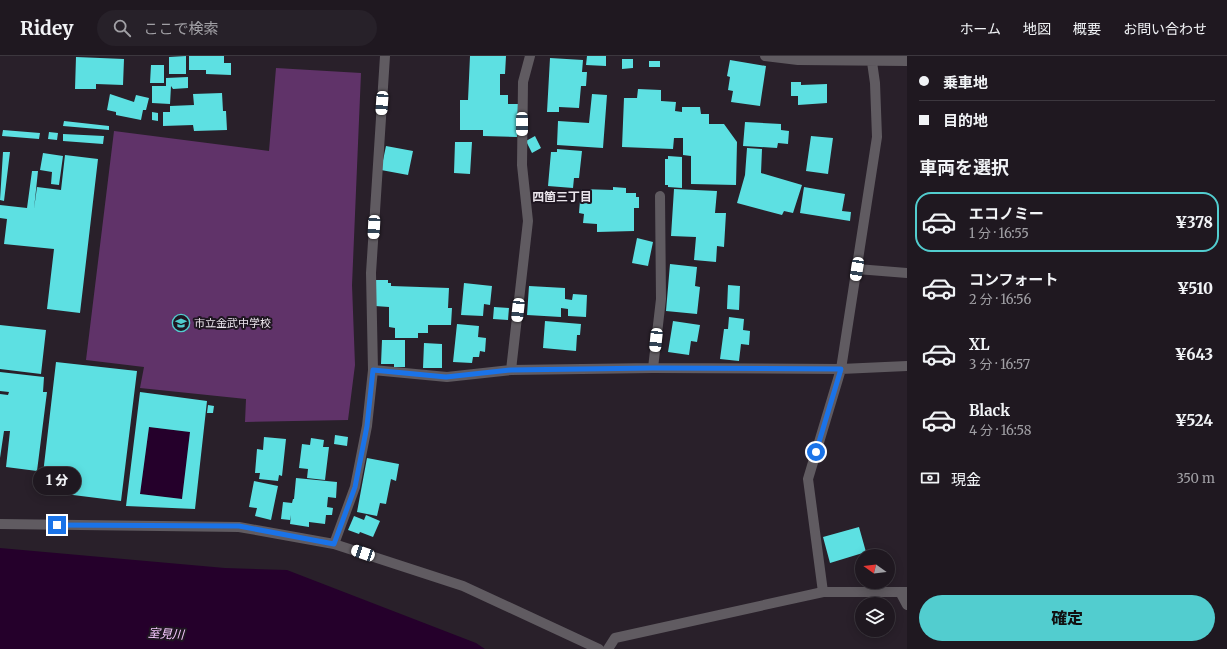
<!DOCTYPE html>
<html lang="ja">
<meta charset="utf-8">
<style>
:root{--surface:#1f1820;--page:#272129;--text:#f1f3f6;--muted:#a1a0a5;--line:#3c373e;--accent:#52cdcf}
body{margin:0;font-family:Merriweather,"Noto Sans JP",serif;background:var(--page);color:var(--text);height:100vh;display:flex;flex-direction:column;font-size:15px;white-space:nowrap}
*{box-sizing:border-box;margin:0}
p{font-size:13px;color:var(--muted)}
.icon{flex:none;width:22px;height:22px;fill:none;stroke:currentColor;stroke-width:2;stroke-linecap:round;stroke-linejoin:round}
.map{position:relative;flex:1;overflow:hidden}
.side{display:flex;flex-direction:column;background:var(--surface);width:320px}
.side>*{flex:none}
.banner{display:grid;align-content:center;height:88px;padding:0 12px;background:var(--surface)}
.needle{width:26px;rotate:284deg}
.tools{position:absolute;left:855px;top:493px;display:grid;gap:8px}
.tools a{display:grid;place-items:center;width:40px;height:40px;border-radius:50%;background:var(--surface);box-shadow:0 2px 10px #0003,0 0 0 1px var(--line);font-size:20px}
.end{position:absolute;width:18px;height:18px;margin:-9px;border:5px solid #1a73e8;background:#fff;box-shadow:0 0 0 2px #fff}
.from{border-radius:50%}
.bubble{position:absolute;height:28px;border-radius:14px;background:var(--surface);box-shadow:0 2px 10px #0003,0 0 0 1px var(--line);font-size:13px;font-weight:800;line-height:28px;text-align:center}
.car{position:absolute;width:12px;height:24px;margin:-12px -6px;border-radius:5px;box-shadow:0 0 3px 1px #0007;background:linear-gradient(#fff 24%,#345 0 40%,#fff 0 76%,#345 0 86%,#fff 0)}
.banner b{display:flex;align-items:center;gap:14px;height:38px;font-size:15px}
.banner b+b{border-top:1px solid var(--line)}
.banner i{width:10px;height:10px;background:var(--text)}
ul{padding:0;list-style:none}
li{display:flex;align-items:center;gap:12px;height:60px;margin:0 8px 6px;padding:0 4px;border:2px solid transparent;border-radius:16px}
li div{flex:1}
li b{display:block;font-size:15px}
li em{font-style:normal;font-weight:800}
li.active{border-color:var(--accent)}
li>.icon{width:36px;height:36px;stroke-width:1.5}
h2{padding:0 12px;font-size:18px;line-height:48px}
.pay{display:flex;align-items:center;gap:10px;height:44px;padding:0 12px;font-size:15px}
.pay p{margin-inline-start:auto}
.cta{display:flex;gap:8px;margin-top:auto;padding:8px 12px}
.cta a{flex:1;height:46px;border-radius:24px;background:var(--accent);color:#111;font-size:16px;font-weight:800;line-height:46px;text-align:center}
header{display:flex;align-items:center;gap:24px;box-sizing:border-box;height:56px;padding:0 20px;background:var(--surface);border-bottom:1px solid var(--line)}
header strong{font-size:19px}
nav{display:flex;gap:22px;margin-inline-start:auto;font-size:14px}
.search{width:280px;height:36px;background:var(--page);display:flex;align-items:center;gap:10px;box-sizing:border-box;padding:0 14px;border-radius:22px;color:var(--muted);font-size:15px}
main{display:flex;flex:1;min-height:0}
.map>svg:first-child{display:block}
.green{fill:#603369}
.water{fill:#25002b}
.building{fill:#5de0e2;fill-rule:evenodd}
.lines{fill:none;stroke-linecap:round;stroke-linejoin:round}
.minor{stroke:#605b61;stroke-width:10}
.route{stroke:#1a73e8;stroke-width:5}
.labels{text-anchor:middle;stroke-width:4;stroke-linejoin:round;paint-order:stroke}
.poi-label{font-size:11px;fill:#ebe5ec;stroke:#1f1621;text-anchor:start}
.neighbourhood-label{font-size:12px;font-weight:bold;fill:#ebe5ec;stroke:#1f1621}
.water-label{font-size:12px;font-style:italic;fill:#f6c8fe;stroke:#1f1621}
</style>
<header>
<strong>Ridey</strong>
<div class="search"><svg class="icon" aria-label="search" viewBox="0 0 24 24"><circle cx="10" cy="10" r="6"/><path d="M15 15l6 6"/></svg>ここで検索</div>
<nav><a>ホーム</a><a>地図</a><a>概要</a><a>お問い合わせ</a></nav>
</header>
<main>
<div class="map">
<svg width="907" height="593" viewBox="0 0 907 593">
<rect width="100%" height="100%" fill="#29202a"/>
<path class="green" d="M276,12l85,5 -9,212 3,80 -7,55 -103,2 1,-23 -106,-11 4,-21 -58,-7 28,-229 155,20z"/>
<path class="water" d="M149,371l41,5 -8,67 -42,-5z
M0,492l225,20 62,2 189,73 9,6h-485z"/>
<path class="building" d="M186,0v18h-17v-17z
M189,0h35v7h7v12l-25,-1v-4h-17z
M470,0h36l-1,18h-5v21h8v9h10l-1,33 -34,-1v-6h-23v-30h8z
M587,0h19v10l-20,-1z
M76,1l48,2 -1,26 -27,-1v5h-21z
M550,2l33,2 -1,12h5l-1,14h-5l-2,22 -20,-1v5h-12z
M622,3h11v9l-11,1z
M730,4l36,6 -6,40 -29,-4 2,-11 -5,-1 2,-13 -3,-1z
M649,5h11v6h-11z
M151,9h13v18h-14z
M188,21v11l-15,1 -2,-3 -1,18 -18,-1v-17h14v-8z
M791,26h10v3l26,-1v19l-29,2v-9h-7z
M638,33l23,1v11l15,1 -1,9 7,1v-5h18l1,7h8v10h15l13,18 -1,43 -45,-1v-28l-8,-1v-17h-9l-1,11 -51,-2 2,-49h13z
M222,37l1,18h3l1,19 -33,1 -1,-6 -30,1v-14h7v-6l24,-1 -1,-11z
M110,38l24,8 2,-7 13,3 -3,12h-3l-2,10 -25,-5v-3l-9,-2z
M592,38l15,1 -4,53 -46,-3 1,-24 31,2z
M152,56l6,1v8l-6,-1z
M64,65l45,5v4l-46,-4z
M745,66l36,2v6l8,1 -1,13 -10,-1 -1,5 -34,-2z
M3,74l37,3 -1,6 -37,-3z
M49,76l9,1 -1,7 -9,-1z
M63,78l41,2 -1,8 -40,-3z
M535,80l6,12 -9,5 -6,-12z
M811,80l22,2 -5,36 -22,-3z
M455,86h17l-2,32 -16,-1z
M386,90l27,5 -5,24 -27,-5z
M747,92l15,1 -1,24 41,12 -9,28 -9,-2 -2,4 -45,-12 8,-28z
M557,93l25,2 -3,27h-5l-1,10 -25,-2 3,-34h6z
M3,96h7l-6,49 -4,-1z
M43,97l20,3 -4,29 -8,-1 1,-12 -12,-2z
M65,99l33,4 -18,154 -33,-4 7,-60 -50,-5 3,-25 -7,-1v-13l27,3 5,-37h6l-4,38 3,-22 24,3z
M668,100l14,1v31l-14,-1v-2h-3v-26h3z
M613,131l13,1v5h10v4h3v11h-5v23l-37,1v-8l-14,-1 1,-9 -5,-1 2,-24 32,1z
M804,131l41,7 -3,17 9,1 -1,9 -50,-8z
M674,133l43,2 -2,22h11l-2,34 -7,-1 -1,16 -22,-2 2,-23 -25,-1z
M637,182l16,4 -5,24 -16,-3z
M670,208l27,3 -2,19 5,1 -3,27 -31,-3z
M375,224h13v3h3v3l58,2 -1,20h4l-1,17h-23v8h-10v5h-23v-10l-6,-1v-20l-14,-1z
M464,227l28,3 -2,19 -6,-1 -1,12 -22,-1z
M728,229l12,1 -1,24 -12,-1z
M529,230l36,2v11l7,1 1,-6 14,1 -1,22 -18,-1v-7l-7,-1v9l-34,-2z
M494,251l15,1 -1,12 -15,-1z
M729,261l15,2 -1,11 7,1 -1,14 -8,-1 -2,17 -19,-2 4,-30h4z
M545,265l36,3 -1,11h-3l-1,16 -33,-3z
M673,265l27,4 -3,17 -6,-1 -2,14 -21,-3z
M457,268l22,2 -1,11 8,1 -1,14 -5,-1 -1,6h-6l-1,6 -19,-1z
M0,269l46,5 -5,44 -41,-5z
M382,284h23v27h-11v-3h-13z
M424,287l18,1v24h-19z
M56,306l81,9 -16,130 -80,-10z
M0,316l44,5 -1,15h4l-10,79 -31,-4 4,-36h-6l-4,27v-64l8,1 1,-3 -9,-1z
M140,336l67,9 -12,108 -69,-3zM149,371l41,5 -8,67 -42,-5z
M208,349l6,1 -1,7h-6z
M335,379l13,2 -1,9 -13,-2z
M264,381l22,2 -4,37 -3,-1 -1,6 -19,-2 1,-6h-5l2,-24 6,1z
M311,382l13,2 -1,7h6l-4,33 -18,-2 1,-9 -9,-1 3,-24 8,1z
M367,402l32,6 -3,17 -5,-2 -5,25 -6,-1 -3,13 -20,-4z
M296,422l41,4 -1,16 -8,-1 -1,10 6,1 -1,7h-6l-1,9 -16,-2v5l-19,-3 1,-9 -1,5 -9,-1 2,-17 9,1 1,-4h1z
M254,425l24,5 -7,34 -16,-4 2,-8 -8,-1z
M366,459l14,6 -7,16 -13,-5 -1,2 -11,-4 6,-14 10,4z
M859,471l7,25 -36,11 -7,-26z"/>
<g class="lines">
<path class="minor" d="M765,0l33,4 109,1
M857,213l50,4
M653,312l8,-69 -1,-103
M373,314l74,7 64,-7 142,-2 188,1 66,-3
M511,314l17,-149 -6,-56 1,-83 7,-26
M0,468l239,3 95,17 129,42 136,63
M334,488l21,-57 12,-61 6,-56 -2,-97 14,-217
M823,536l-15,-113 33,-110 36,-232 -2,-54 -3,-21
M900,536l7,13
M608,593l7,-11 208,-46h84"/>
</g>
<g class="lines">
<path class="route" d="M57,469l182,1 95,18 21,-57 12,-61 6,-56 73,7 65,-7 142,-2 188,1 -25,83"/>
</g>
<defs>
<symbol id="school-ring" viewBox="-11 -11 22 22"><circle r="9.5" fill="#1f1621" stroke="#52cdcf" stroke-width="1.5"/><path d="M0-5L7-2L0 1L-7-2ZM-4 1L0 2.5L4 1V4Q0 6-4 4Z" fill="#52cdcf"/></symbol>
</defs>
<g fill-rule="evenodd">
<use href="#school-ring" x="171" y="257" width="20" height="20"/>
</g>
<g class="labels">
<g class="poi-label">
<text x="194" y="271">市立金武中学校</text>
</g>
<g class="neighbourhood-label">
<text x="562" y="145">四箇三丁目</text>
</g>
<g class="water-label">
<text transform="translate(166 578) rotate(3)" y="4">室見川</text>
</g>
</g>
</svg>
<div class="tools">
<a><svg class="needle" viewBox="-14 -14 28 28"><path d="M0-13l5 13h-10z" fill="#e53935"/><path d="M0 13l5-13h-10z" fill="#a1a0a5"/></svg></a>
<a><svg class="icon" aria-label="layers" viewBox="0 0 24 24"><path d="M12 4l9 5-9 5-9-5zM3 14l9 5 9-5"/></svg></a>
</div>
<i class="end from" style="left:816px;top:396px"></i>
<i class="end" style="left:57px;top:469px"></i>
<div class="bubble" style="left:33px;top:411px;width:48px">1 分</div>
<i class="car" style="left:382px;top:47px;rotate:184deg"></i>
<i class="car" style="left:522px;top:68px;rotate:180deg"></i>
<i class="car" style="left:374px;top:171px;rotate:183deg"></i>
<i class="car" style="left:857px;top:213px;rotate:189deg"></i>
<i class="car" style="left:518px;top:254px;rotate:186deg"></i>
<i class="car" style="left:656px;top:284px;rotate:186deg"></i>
<i class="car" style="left:363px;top:497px;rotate:289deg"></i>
</div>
<section class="side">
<div class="banner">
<b><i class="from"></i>乗車地</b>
<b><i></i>目的地</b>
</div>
<h2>車両を選択</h2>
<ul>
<li class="active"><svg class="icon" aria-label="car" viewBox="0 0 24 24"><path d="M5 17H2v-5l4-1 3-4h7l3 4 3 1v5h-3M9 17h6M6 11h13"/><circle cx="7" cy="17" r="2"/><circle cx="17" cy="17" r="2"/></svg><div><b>エコノミー</b><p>1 分 · 16:55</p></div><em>¥378</em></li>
<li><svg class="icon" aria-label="car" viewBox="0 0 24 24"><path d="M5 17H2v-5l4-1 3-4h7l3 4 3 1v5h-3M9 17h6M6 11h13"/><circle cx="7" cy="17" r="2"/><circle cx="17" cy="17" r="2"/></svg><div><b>コンフォート</b><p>2 分 · 16:56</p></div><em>¥510</em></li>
<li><svg class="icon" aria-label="car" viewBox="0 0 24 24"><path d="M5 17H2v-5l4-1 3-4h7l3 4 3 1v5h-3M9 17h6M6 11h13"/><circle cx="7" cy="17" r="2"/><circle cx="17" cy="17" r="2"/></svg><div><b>XL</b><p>3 分 · 16:57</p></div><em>¥643</em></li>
<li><svg class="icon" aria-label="car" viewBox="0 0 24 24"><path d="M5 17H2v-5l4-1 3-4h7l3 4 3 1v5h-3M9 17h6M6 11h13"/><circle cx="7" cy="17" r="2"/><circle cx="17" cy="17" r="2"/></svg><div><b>Black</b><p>4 分 · 16:58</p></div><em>¥524</em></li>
</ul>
<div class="pay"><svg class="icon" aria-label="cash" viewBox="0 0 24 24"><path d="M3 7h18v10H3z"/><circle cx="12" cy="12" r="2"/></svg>現金<p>350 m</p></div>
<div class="cta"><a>確定</a></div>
</section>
</main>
